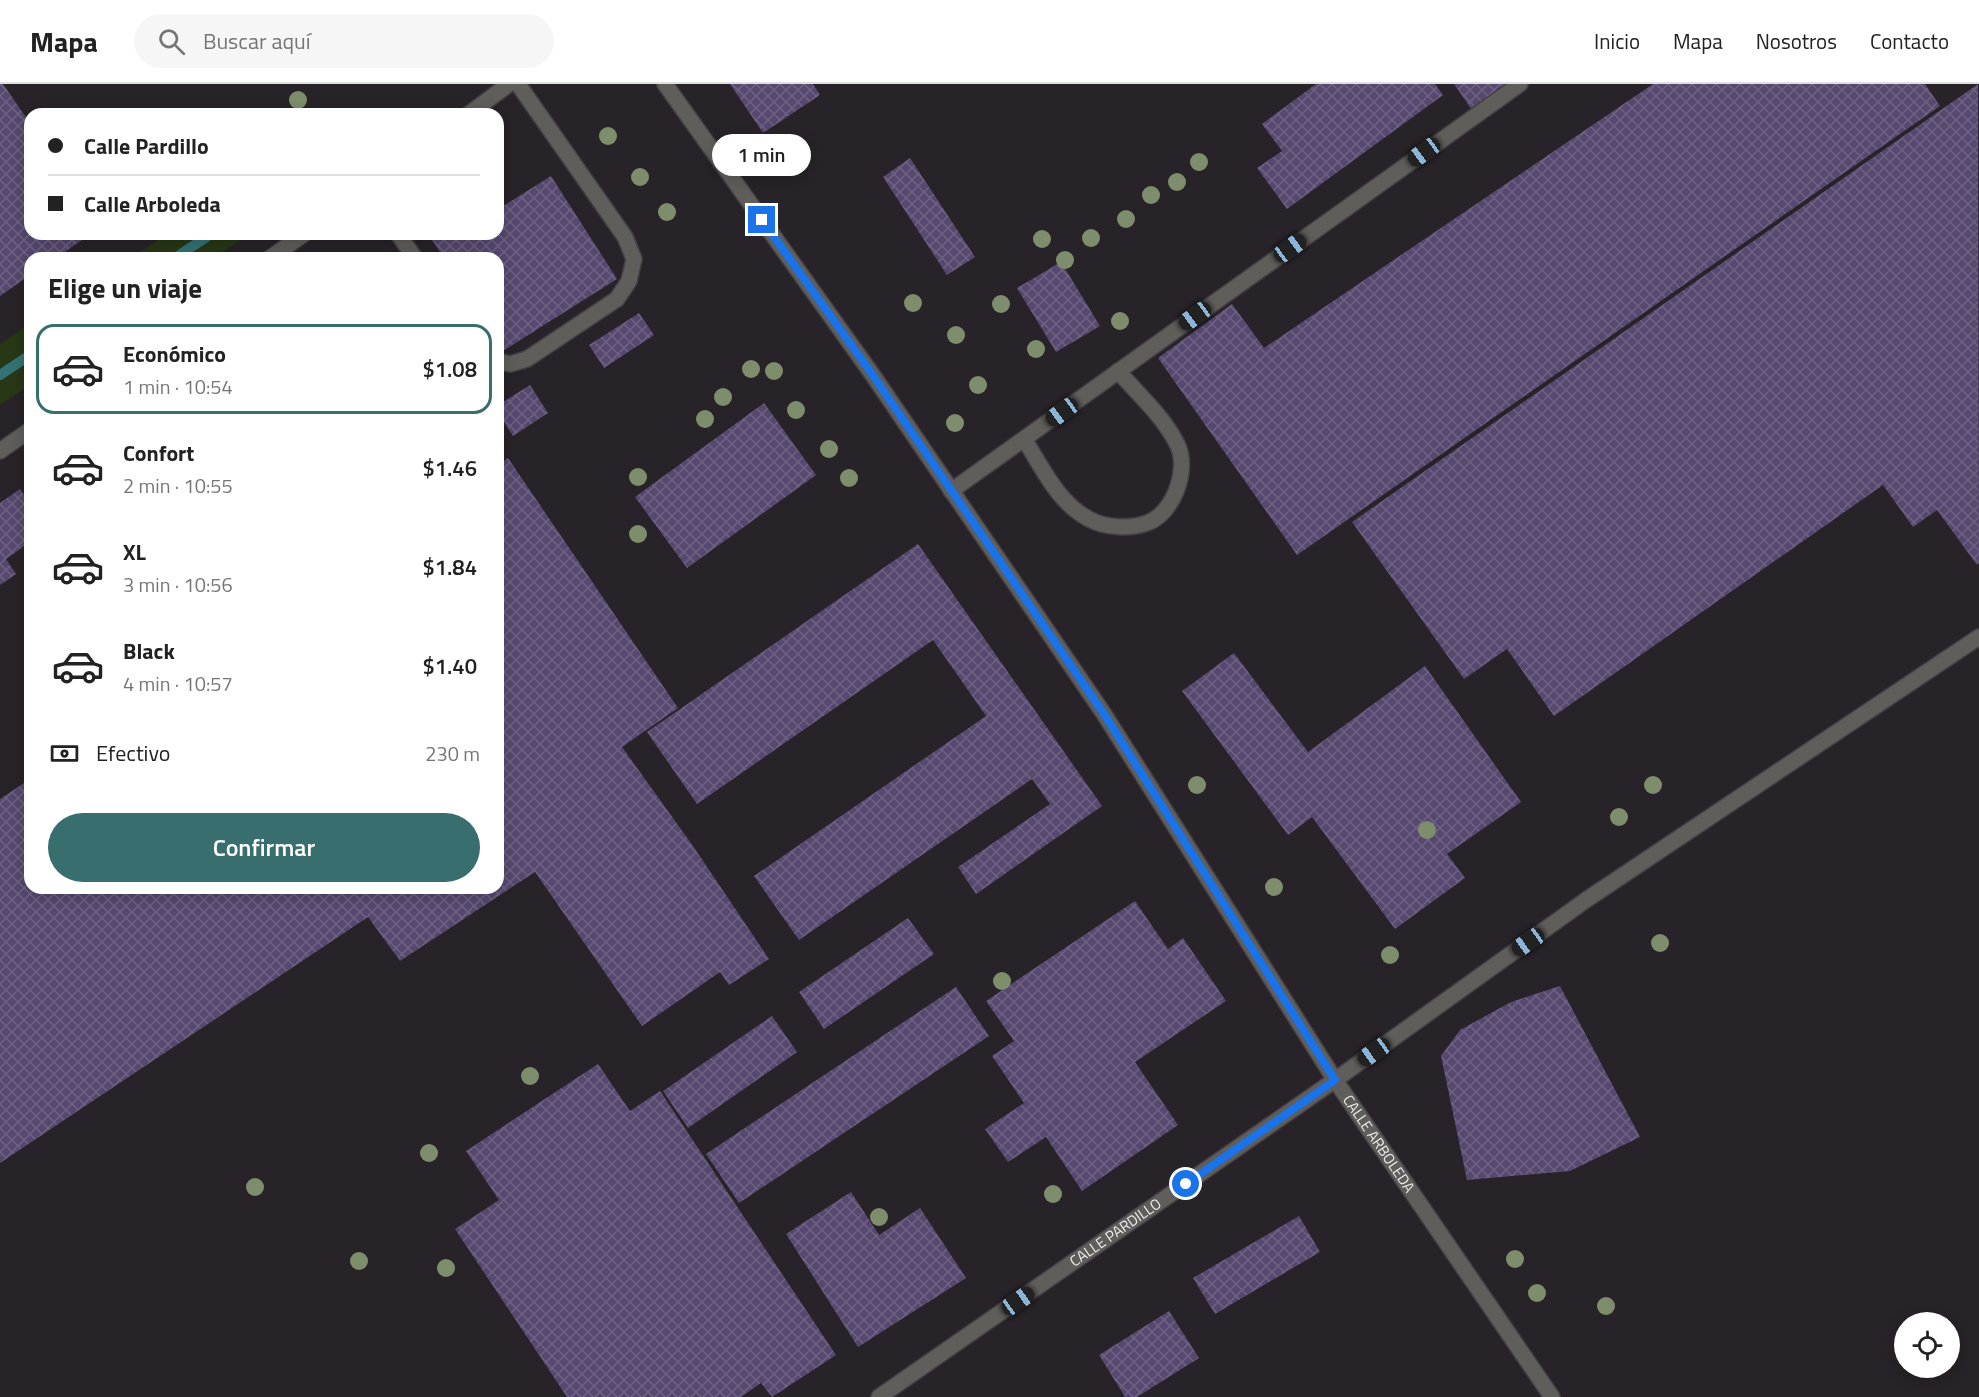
<!DOCTYPE html>
<html lang="es">
<meta charset="utf-8">
<style>
:root{--surface:#fff;--page:#f6f6f6;--text:#222;--muted:#767676;--line:#e0e0e0;--accent:#386f6e}
body{margin:0;font-family:"Titillium Web",sans-serif;background:var(--page);color:var(--text);height:100vh;display:flex;flex-direction:column;font-size:22px;white-space:nowrap}
*{box-sizing:border-box;margin:0}
p{font-size:20px;color:var(--muted)}
.icon{flex:none;width:33px;height:33px;fill:none;stroke:currentColor;stroke-width:2;stroke-linecap:round;stroke-linejoin:round}
.map{position:relative;flex:1;overflow:hidden}
.sheet{position:absolute;left:24px;top:168px;width:480px;height:642px;display:flex;flex-direction:column;background:var(--surface);border-radius:18px;box-shadow:0 3px 15px #0003}
.sheet>*{flex:none}
.hud{position:absolute;left:24px;top:24px;width:480px;height:132px;border-radius:18px;box-shadow:0 3px 15px #0003;display:grid;align-content:center;height:132px;padding:0 24px;background:var(--surface)}
.controls{position:absolute;left:1894px;top:1228px;display:grid;gap:12px}
.controls a{display:grid;place-items:center;width:66px;height:66px;border-radius:50%;background:var(--surface);box-shadow:0 3px 15px #0003;font-size:30px}
.end{position:absolute;width:27px;height:27px;margin:-14px;border:8px solid #1a73e8;background:#fff;box-shadow:0 0 0 3px #fff}
.from{border-radius:50%}
.bubble{position:absolute;height:42px;border-radius:21px;background:var(--surface);box-shadow:0 3px 15px #0003;font-size:20px;font-weight:600;line-height:42px;text-align:center}
.car{position:absolute;width:18px;height:36px;margin:-18px -9px;border-radius:8px;box-shadow:0 0 4px 2px #0007;background:linear-gradient(#222 24%,#8ab4d8 0 40%,#222 0 76%,#8ab4d8 0 86%,#222 0)}
.hud b{display:flex;align-items:center;gap:21px;height:57px;font-size:22px}
.hud b+b{border-top:2px solid var(--line)}
.hud i{width:15px;height:15px;background:var(--text)}
ul{padding:0;list-style:none}
li{display:flex;align-items:center;gap:18px;height:90px;margin:0 12px 9px;padding:0 12px;border:3px solid transparent;border-radius:18px}
li div{flex:1}
li b{display:block;font-size:22px}
li em{font-style:normal;font-weight:600}
li.active{border-color:var(--accent)}
li>.icon{width:54px;height:54px;stroke-width:1.5}
h2{padding:0 24px;font-size:27px;line-height:72px}
.pay{display:flex;align-items:center;gap:15px;height:66px;padding:0 24px;font-size:22px}
.pay p{margin-inline-start:auto}
.button{display:flex;gap:12px;margin-top:auto;padding:12px 24px}
.button a{flex:1;height:69px;border-radius:36px;background:var(--accent);color:#fff;font-size:24px;font-weight:600;line-height:69px;text-align:center}
header{display:flex;align-items:center;gap:36px;box-sizing:border-box;height:84px;padding:0 30px;background:var(--surface);border-bottom:2px solid var(--line)}
header strong{font-size:28px}
nav{display:flex;gap:33px;margin-inline-start:auto;font-size:21px}
.search{width:420px;height:54px;background:var(--page);display:flex;align-items:center;gap:15px;box-sizing:border-box;padding:0 21px;border-radius:33px;color:var(--muted);font-size:22px}
.map>svg:first-child{display:block}
.grass{fill:#283816}
.lines{fill:none;stroke-linecap:round;stroke-linejoin:round}
.stream{stroke:#347375;stroke-width:10}
.building{fill:url(#building-cross-hatch)}
.service-casing{stroke:#443f44;stroke-width:18}
.minor-casing{stroke:#443f44;stroke-width:18}
.service{stroke:#605e5b;stroke-width:15}
.minor{stroke:#605e5b;stroke-width:15}
.tree{fill:#7e8e6c}
.route{stroke:#1a73e8;stroke-width:8}
.labels{text-anchor:middle;stroke-width:4.5;stroke-linejoin:round;paint-order:stroke}
.street-label{font-size:15px;fill:#eeeaee;stroke:#282328}
</style>
<header>
<strong>Mapa</strong>
<div class="search"><svg class="icon" aria-label="search" viewBox="0 0 24 24"><circle cx="10" cy="10" r="6"/><path d="M15 15l6 6"/></svg>Buscar aquí</div>
<nav><a>Inicio</a><a>Mapa</a><a>Nosotros</a><a>Contacto</a></nav>
</header>
<div class="map">
<svg width="1979" height="1313" viewBox="0 0 1979 1313">
<defs>
<pattern id="building-cross-hatch" width="8" height="8" patternUnits="userSpaceOnUse" patternTransform="scale(1.5)"><rect width="8" height="8" fill="#56486f"/><path d="M0 0l8 8M0 8l8-8" fill="none" stroke="#6f6384"/></pattern>
</defs>
<rect width="100%" height="100%" fill="#282328"/>
<path class="grass" d="M167,150h82l-35,24h-83z
M30,240v61l-30,20v-61z"/>
<g class="lines">
<path class="stream" d="M175,174l36,-24
M0,291l30,-20"/>
</g>
<path class="building" d="M0,0h3l27,39v111h61l-35,24h-26v17l-30,21z
M730,0h83l7,11 -57,38z
M1316,0h119l8,11 -156,114 -30,-41 25,-17 -20,-27z
M1454,0h55l-37,26z
M1653,0h272l15,22 -643,449 -139,-197 74,-54 32,44z
M1978,0l1,479 -2,2 -40,-55 -24,17 -30,-42 -329,231 -47,-67 -43,30 -112,-157z
M910,74l65,99 -28,18 -64,-98z
M551,92l66,103 -114,72 -5,-8v-85h-54l-16,-24h70v-30l2,4z
M1061,178l39,64 -44,26 -39,-64z
M639,229l15,22 -50,33 -15,-23z
M530,301l18,28 -35,23 -15,-23v-8z
M764,319l52,72 -129,93 -52,-71z
M508,374l170,250 -56,39 71,99 76,113 -40,26 -9,-13 -78,54 -107,-154 -135,89 -32,-44 -368,246v-364l30,-20v109h468v-423z
M20,405l10,14v39l-24,17 10,15 -16,11v-82z
M918,460l184,262 -126,88 -18,-27 92,-63 -18,-25 -233,161 -45,-64 232,-160 -53,-76 -236,164 -50,-72z
M1234,569l74,99 117,-86 96,136 -74,52 18,24 -70,51 -83,-112 -24,18 -106,-144z
M1135,817l33,48 15,-11 43,63 -91,61 43,63 -96,66 -36,-54 -38,25 -23,-33 39,-26 -32,-47 22,-15 -28,-40z
M908,834l26,36 -110,75 -25,-37z
M1560,902l80,151 -70,34 -103,9 -26,-124 19,-26 51,-28z
M956,903l33,49 -250,167 -33,-49z
M772,932l25,36 -109,76 -25,-37z
M598,980l32,47 30,-20 176,264 -64,42 -11,-14 -20,14h-174l-112,-168 44,-29 -33,-49z
M851,1108l28,43 41,-27 46,70 -108,69 -72,-113z
M1299,1132l21,36 -105,62 -22,-36z
M1169,1227l30,47 -62,39h-12l-26,-42z"/>
<g class="lines">
<defs>
<path id="service" d="M469,30l40,-30
M398,150l17,24
M270,174l34,-24
M498,277l12,3 17,-5 90,-60 12,-18 5,-22 -9,-22 -107,-153
M1024,355c18,28 34,64 65,80 16,9 41,10 58,4 26,-9 42,-52 31,-77 -13,-28 -40,-52 -60,-75
M0,367l30,-21
M951,407l569,-407
M1335,996l251,-180 393,-263"/>
<g id="minor">
<path id="s1" d="M665,0l207,290 232,340 231,366 217,317"/>
<path id="s2" d="M879,1313l456,-317"/>
</g>
</defs>
<use href="#service" class="service-casing"/>
<use href="#minor" class="minor-casing"/>
<use href="#service" class="service"/>
<use href="#minor" class="minor"/>
</g>
<g class="tree">
<circle cx="298" cy="16" r="9"/>
<circle cx="608" cy="52" r="9"/>
<circle cx="1199" cy="78" r="9"/>
<circle cx="640" cy="93" r="9"/>
<circle cx="1177" cy="98" r="9"/>
<circle cx="1151" cy="111" r="9"/>
<circle cx="667" cy="128" r="9"/>
<circle cx="1126" cy="135" r="9"/>
<circle cx="1091" cy="154" r="9"/>
<circle cx="1042" cy="155" r="9"/>
<circle cx="1065" cy="176" r="9"/>
<circle cx="913" cy="219" r="9"/>
<circle cx="1001" cy="220" r="9"/>
<circle cx="1120" cy="237" r="9"/>
<circle cx="956" cy="251" r="9"/>
<circle cx="1036" cy="265" r="9"/>
<circle cx="751" cy="285" r="9"/>
<circle cx="774" cy="287" r="9"/>
<circle cx="978" cy="301" r="9"/>
<circle cx="723" cy="313" r="9"/>
<circle cx="796" cy="326" r="9"/>
<circle cx="705" cy="335" r="9"/>
<circle cx="955" cy="339" r="9"/>
<circle cx="829" cy="365" r="9"/>
<circle cx="638" cy="393" r="9"/>
<circle cx="849" cy="394" r="9"/>
<circle cx="638" cy="450" r="9"/>
<circle cx="1197" cy="701" r="9"/>
<circle cx="1653" cy="701" r="9"/>
<circle cx="1619" cy="733" r="9"/>
<circle cx="1427" cy="746" r="9"/>
<circle cx="1274" cy="803" r="9"/>
<circle cx="1660" cy="859" r="9"/>
<circle cx="1390" cy="871" r="9"/>
<circle cx="1002" cy="897" r="9"/>
<circle cx="530" cy="992" r="9"/>
<circle cx="429" cy="1069" r="9"/>
<circle cx="255" cy="1103" r="9"/>
<circle cx="1053" cy="1110" r="9"/>
<circle cx="879" cy="1133" r="9"/>
<circle cx="1515" cy="1175" r="9"/>
<circle cx="359" cy="1177" r="9"/>
<circle cx="446" cy="1184" r="9"/>
<circle cx="1537" cy="1209" r="9"/>
<circle cx="1606" cy="1222" r="9"/>
</g>
<g class="lines">
<path class="route" d="M762,136l110,154 232,340 231,366 -149,104"/>
</g>
<g class="labels">
<g class="street-label">
<text dy="5" stroke="none"><textPath href="#s1" startOffset="1278">CALLE ARBOLEDA</textPath></text>
<text dy="5" stroke="none"><textPath href="#s2" startOffset="288">CALLE PARDILLO</textPath></text>
</g>
</g>
</svg>
<div class="controls">
<a><svg class="icon" aria-label="locate" viewBox="0 0 24 24"><circle cx="12" cy="12" r="6"/><path d="M12 2v4M12 18v4M2 12h4M18 12h4"/></svg></a>
</div>
<i class="end from" style="left:1186px;top:1100px"></i>
<i class="end" style="left:762px;top:136px"></i>
<div class="bubble" style="left:712px;top:50px;width:99px">1 min</div>
<i class="car" style="left:1424px;top:68px;rotate:234deg"></i>
<i class="car" style="left:1290px;top:164px;rotate:54deg"></i>
<i class="car" style="left:1195px;top:232px;rotate:234deg"></i>
<i class="car" style="left:1062px;top:328px;rotate:234deg"></i>
<i class="car" style="left:1528px;top:858px;rotate:235deg"></i>
<i class="car" style="left:1374px;top:968px;rotate:235deg"></i>
<i class="car" style="left:1018px;top:1217px;rotate:55deg"></i>
<div class="hud">
<b><i class="from"></i>Calle Pardillo</b>
<b><i></i>Calle Arboleda</b>
</div>
<section class="sheet">
<h2>Elige un viaje</h2>
<ul>
<li class="active"><svg class="icon" aria-label="car" viewBox="0 0 24 24"><path d="M5 17H2v-5l4-1 3-4h7l3 4 3 1v5h-3M9 17h6M6 11h13"/><circle cx="7" cy="17" r="2"/><circle cx="17" cy="17" r="2"/></svg><div><b>Económico</b><p>1 min · 10:54</p></div><em>$1.08</em></li>
<li><svg class="icon" aria-label="car" viewBox="0 0 24 24"><path d="M5 17H2v-5l4-1 3-4h7l3 4 3 1v5h-3M9 17h6M6 11h13"/><circle cx="7" cy="17" r="2"/><circle cx="17" cy="17" r="2"/></svg><div><b>Confort</b><p>2 min · 10:55</p></div><em>$1.46</em></li>
<li><svg class="icon" aria-label="car" viewBox="0 0 24 24"><path d="M5 17H2v-5l4-1 3-4h7l3 4 3 1v5h-3M9 17h6M6 11h13"/><circle cx="7" cy="17" r="2"/><circle cx="17" cy="17" r="2"/></svg><div><b>XL</b><p>3 min · 10:56</p></div><em>$1.84</em></li>
<li><svg class="icon" aria-label="car" viewBox="0 0 24 24"><path d="M5 17H2v-5l4-1 3-4h7l3 4 3 1v5h-3M9 17h6M6 11h13"/><circle cx="7" cy="17" r="2"/><circle cx="17" cy="17" r="2"/></svg><div><b>Black</b><p>4 min · 10:57</p></div><em>$1.40</em></li>
</ul>
<div class="pay"><svg class="icon" aria-label="cash" viewBox="0 0 24 24"><path d="M3 7h18v10H3z"/><circle cx="12" cy="12" r="2"/></svg>Efectivo<p>230 m</p></div>
<div class="button"><a>Confirmar</a></div>
</section>
</div>
